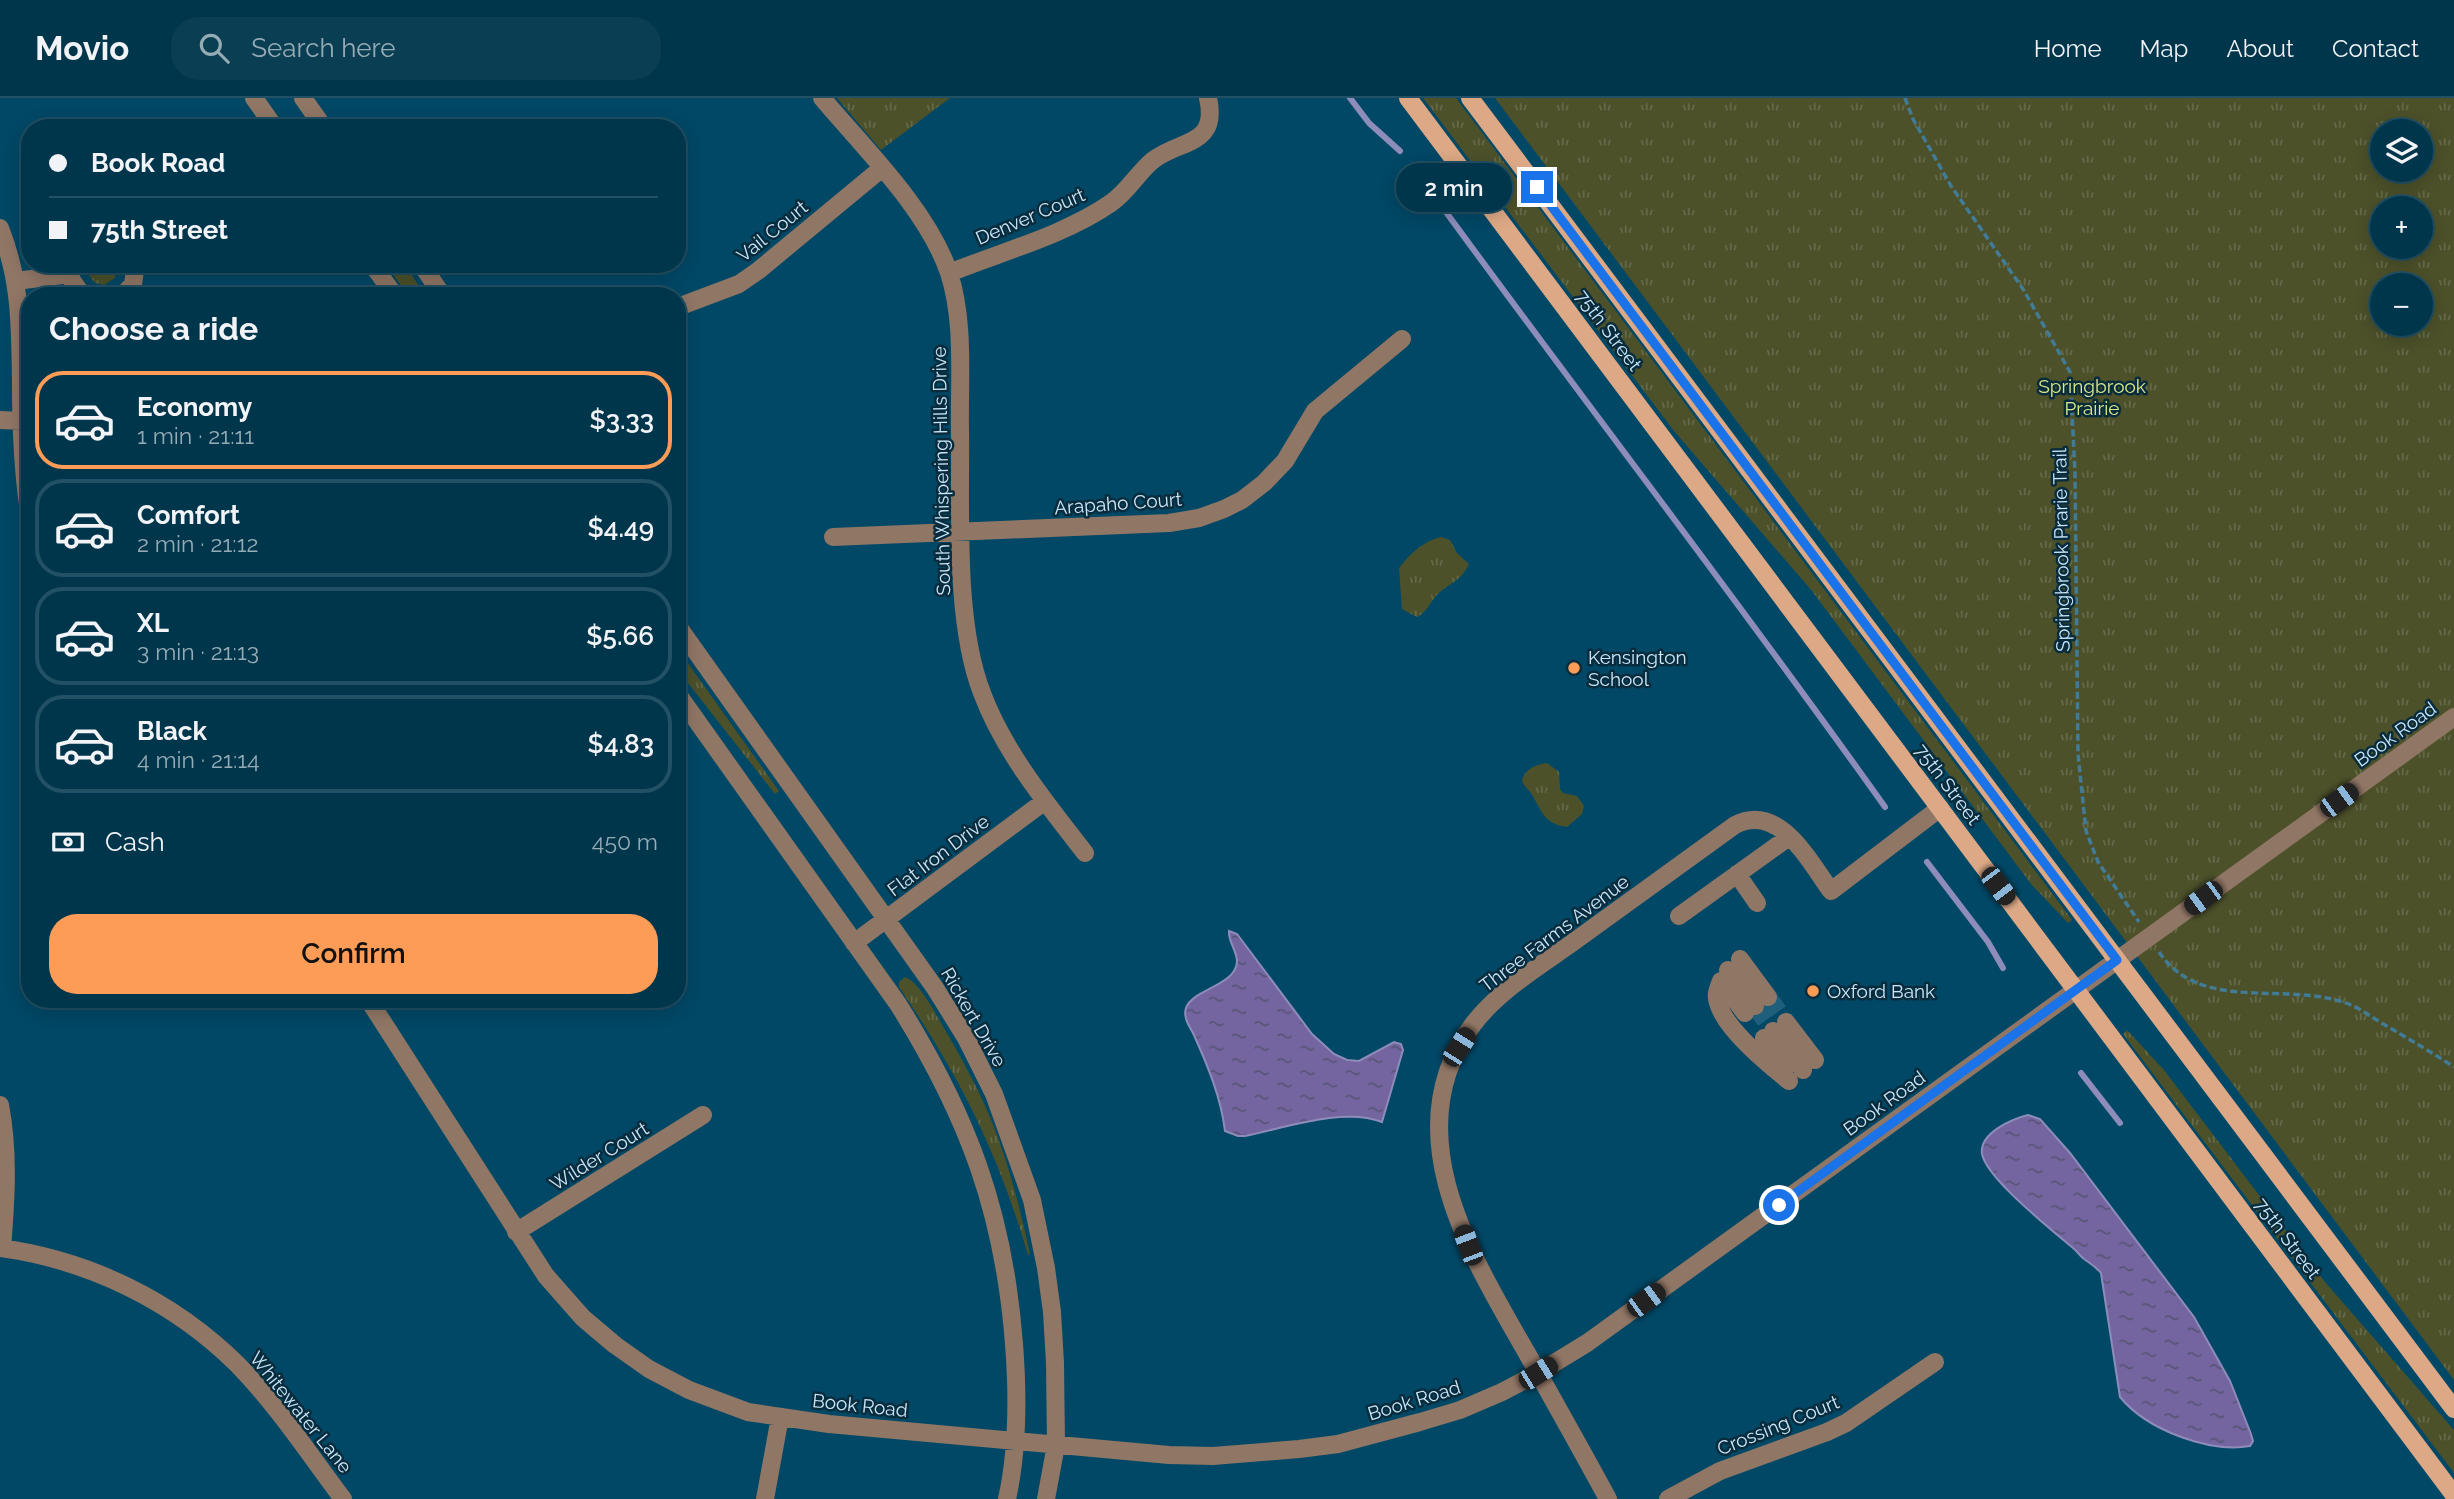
<!DOCTYPE html>
<meta charset="utf-8">
<style>
:root{--surface:#00364c;--page:#0a3e53;--text:#f1f3f6;--muted:#95abb5;--line:#225064;--accent:#fd9c56}
body{margin:0;font-family:Raleway,sans-serif;background:var(--page);color:var(--text);height:100vh;display:flex;flex-direction:column;font-size:26px;white-space:nowrap}
*{box-sizing:border-box;margin:0}
p{font-size:23px;color:var(--muted)}
.icon{flex:none;width:38px;height:38px;fill:none;stroke:currentColor;stroke-width:2;stroke-linecap:round;stroke-linejoin:round}
.map{position:relative;flex:1;overflow:hidden}
.side{position:absolute;left:21px;top:189px;width:665px;height:721px;display:flex;flex-direction:column;background:var(--surface);border-radius:28px;box-shadow:0 4px 18px #0003,0 0 0 2px var(--line)}
.side>*{flex:none}
.top-card{position:absolute;left:21px;top:21px;width:665px;height:154px;border-radius:28px;box-shadow:0 4px 18px #0003,0 0 0 2px var(--line);display:grid;align-content:center;height:154px;padding:0 28px;background:var(--surface)}
.controls{position:absolute;left:2370px;top:21px;display:grid;gap:14px}
.controls a{display:grid;place-items:center;width:63px;height:63px;border-radius:50%;background:var(--surface);box-shadow:0 4px 18px #0003,0 0 0 2px var(--line);font-size:35px}
.end{position:absolute;width:32px;height:32px;margin:-16px;border:9px solid #1a73e8;background:#fff;box-shadow:0 0 0 4px #fff}
.from{border-radius:50%}
.bubble{position:absolute;height:49px;border-radius:24px;background:var(--surface);box-shadow:0 4px 18px #0003,0 0 0 2px var(--line);font-size:23px;font-weight:600;line-height:49px;text-align:center}
.car{position:absolute;width:21px;height:42px;margin:-21px -10px;border-radius:9px;box-shadow:0 0 5px 2px #0007;background:linear-gradient(#222 24%,#8ab4d8 0 40%,#222 0 76%,#8ab4d8 0 86%,#222 0)}
.top-card b{display:flex;align-items:center;gap:24px;height:66px;font-size:26px}
.top-card b+b{border-top:2px solid var(--line)}
.top-card i{width:18px;height:18px;background:var(--text)}
ul{padding:0;list-style:none}
li{display:flex;align-items:center;gap:21px;height:98px;margin:0 14px 10px;padding:0 14px;border:4px solid var(--line);border-radius:28px}
li div{flex:1}
li b{display:block;font-size:26px}
li em{font-style:normal;font-weight:600}
li.on{border-color:var(--accent)}
li>.icon{width:63px;height:63px;stroke-width:1.5}
h2{padding:0 28px;font-size:32px;line-height:84px}
.pay{display:flex;align-items:center;gap:18px;height:77px;padding:0 28px;font-size:26px}
.pay p{margin-inline-start:auto}
.action{display:flex;gap:14px;margin-top:auto;padding:14px 28px}
.action a{flex:1;height:80px;border-radius:28px;background:var(--accent);color:#111;font-size:28px;font-weight:600;line-height:80px;text-align:center}
header{display:flex;align-items:center;gap:42px;box-sizing:border-box;height:98px;padding:0 35px;background:var(--surface);border-bottom:2px solid var(--line)}
header strong{font-size:33px}
nav{display:flex;gap:38px;margin-inline-start:auto;font-size:24px}
.search{width:490px;height:63px;background:var(--page);display:flex;align-items:center;gap:18px;box-sizing:border-box;padding:0 24px;border-radius:28px;color:var(--muted);font-size:26px}
.map>svg:first-child{display:block}
.grass{fill:url(#grass-tufts);fill-rule:evenodd}
.water{fill:url(#water-ripples);stroke:#8e8cbb;stroke-width:2}
.lines{fill:none;stroke-linecap:round;stroke-linejoin:round}
.stream{stroke:#8e8cbb;stroke-width:6}
.minor-tunnel{stroke:#1e607c;stroke-width:18;stroke-dasharray:18 9;stroke-linecap:butt}
.path{stroke:#417b96;stroke-width:3.5;stroke-dasharray:7 3.5;stroke-linecap:butt}
.minor{stroke:#907665;stroke-width:18}
.major{stroke:#dca885;stroke-width:18}
.route{stroke:#1a73e8;stroke-width:9}
.poi-dot{fill:#fd9c56;stroke:#092c3d;stroke-width:2.5}
.labels{text-anchor:middle;stroke-width:5;stroke-linejoin:round;paint-order:stroke}
.street-label{font-size:19px;fill:#cae7fa;stroke:#092c3d}
.park-label{font-size:19px;fill:#dbe887;stroke:#092c3d}
.poi-label{font-size:19px;fill:#cae7fa;stroke:#092c3d;text-anchor:start}
</style>
<header>
<strong>Movio</strong>
<div class="search"><svg class="icon" aria-label="search" viewBox="0 0 24 24"><circle cx="10" cy="10" r="6"/><path d="M15 15l6 6"/></svg>Search here</div>
<nav><a>Home</a><a>Map</a><a>About</a><a>Contact</a></nav>
</header>
<div class="map">
<svg width="2454" height="1401" viewBox="0 0 2454 1401">
<defs>
<pattern id="grass-tufts" width="24" height="20" patternUnits="userSpaceOnUse" patternTransform="scale(1.75)"><rect width="24" height="20" fill="#4c512a"/><path d="M3 7l-1-3M5 7V3M7 7l1-3M15 17l-1-3M17 17v-4M19 17l1-3" fill="none" stroke="#646a4a"/></pattern>
<pattern id="water-ripples" width="26" height="14" patternUnits="userSpaceOnUse" patternTransform="scale(1.75)"><rect width="26" height="14" fill="#7465a0"/><path d="M2 4q2-2 4 0t4 0M15 11q2-2 4 0t4 0" fill="none" stroke="#585576"/></pattern>
</defs>
<rect width="100%" height="100%" fill="#004866"/>
<path class="grass" d="M837,0h113l-69,52z
M1423,0h33l616,822 -4,3 -37,-39 -219,-293 -138,-160z
M1495,0h959v1282zM2382,33h38v39h-38zM2382,110h38v39h-38zM2382,187h38v39h-38z
M88,166h28l-1,14 -11,7 -9,-2 -8,-10z
M386,166h18l22,32h-18z
M1441,439l9,3 7,13 12,11c-9,19 -21,19 -33,32 -7,8 -9,16 -19,21l-15,-8 -3,-41c11,-14 24,-27 42,-31z
M677,550l102,143 -4,3 -98,-125z
M1547,665l12,9 1,17 3,4 14,3 7,10 -2,8 -15,13c-23,-3 -25,-16 -35,-32 -3,-6 -8,-8 -10,-14 2,-12 15,-17 25,-18z
M905,879c13,4 29,33 36,46 10,17 20,34 29,52 30,55 47,118 60,179l-2,1c-30,-103 -69,-180 -129,-268v-5z
M2127,932l37,40 161,212 129,148v43l-331,-439z"/>
<path class="water" d="M1229,833l8,3 75,100 22,20 13,6 12,1 35,-19 7,2 2,6 -21,72c-39,-15 -97,6 -137,14h-7l-13,-5c-4,-34 -18,-67 -32,-98 -4,-7 -10,-16 -7,-25 7,-19 49,-22 51,-46 0,-12 -9,-20 -8,-31z
M2028,1017l12,4 30,34 124,164 36,64 21,53 2,7 -3,5c-41,7 -103,-16 -130,-49l-19,-124c-6,-7 -10,-9 -17,-14 -4,-3 -7,-8 -11,-11 -21,-18 -86,-69 -91,-94 -3,-21 30,-35 46,-39z"/>
<g class="lines">
<path class="stream" d="M1350,0l19,25 31,28
M1427,88c151,208 309,411 458,621
M1927,764l61,80 15,26
M2081,975l39,50"/>
<path class="minor-tunnel" d="M1768,899l18,25
M1755,908l18,25"/>
<path class="path" d="M1905,0l8,21 38,67 72,103 47,83 5,101 3,281 8,77 12,31 41,60
M2159,854c41,61 124,30 184,50 14,4 25,13 37,20 25,15 50,29 74,45"/>
<path class="minor" d="M254,0l21,30
M303,0l21,30
M822,0c42,50 106,112 127,175 16,49 10,107 11,158 1,78 -6,190 22,262 22,59 65,111 103,160
M0,130c21,53 20,98 21,154 0,44 1,90 9,134
M70,166l1,15 12,17
M372,166l23,32
M421,166l22,32
M949,175c52,-21 116,-38 162,-70 16,-11 26,-29 41,-42 27,-22 67,-14 56,-63
M16,183l54,-7
M122,198l11,-12 3,-20
M678,209l61,-23 20,-14 122,-101
M0,322l22,1
M833,439l336,-14 30,-5 25,-9 18,-9 22,-17 21,-22 30,-50 87,-72
M677,527l258,363 31,50 28,56 38,106 14,68 6,44 3,51 1,82 -10,54
M677,595l221,311c70,112 106,208 116,340 4,51 4,105 -7,155
M1737,776l20,29
M1679,818l110,-79
M854,845l191,-142
M1740,861l28,38
M1728,872l27,36
M1721,883c-3,8 -6,13 -3,22 7,26 50,61 71,78
M1721,883l24,32
M368,901l178,277 37,42 32,27 34,24 40,21 59,22 81,12 340,31 44,1 86,-7 39,-5 82,-22 40,-12 42,-18 36,-19 49,-30 867,-626
M1786,924l29,38
M1773,933l30,39
M1764,940l20,34
M0,1007c9,48 6,94 2,143
M516,1134l187,-117
M0,1150c89,12 173,53 237,116 40,41 72,90 106,135
M765,1401l15,-82
M1608,1401c-26,-48 -53,-96 -80,-144 -56,-98 -136,-224 -54,-332 26,-33 64,-56 98,-80 55,-40 109,-79 163,-118 44,-23 74,36 96,66l109,-83
M1668,1401l52,-28 107,-39 19,-9 89,-61"/>
<path class="major" d="M1408,0l1046,1397
M1470,0l984,1311"/>
</g>
<g class="lines">
<path class="route" d="M1537,89l580,773 -338,245"/>
</g>
<g class="poi-dot">
<circle cx="1574" cy="570" r="7"/>
<circle cx="1813" cy="893" r="7"/>
</g>
<g class="labels">
<g class="street-label">
<text transform="translate(1030 118) rotate(-23)" y="7">Denver Court</text>
<text transform="translate(772 133) rotate(-39)" y="7">Vail Court</text>
<text transform="translate(1609 232) rotate(53)" y="7">75th Street</text>
<text transform="translate(941 373) rotate(-91)" y="7">South Whispering Hills Drive</text>
<text transform="translate(1118 405) rotate(-4)" y="7">Arapaho Court</text>
<text transform="translate(2061 452) rotate(-91)" y="7">Springbrook Prarie Trail</text>
<text transform="translate(2395 636) rotate(-36)" y="7">Book Road</text>
<text transform="translate(1948 686) rotate(53)" y="7">75th Street</text>
<text transform="translate(938 757) rotate(-37)" y="7">Flat Iron Drive</text>
<text transform="translate(1554 835) rotate(-37)" y="7">Three Farms Avenue</text>
<text transform="translate(974 919) rotate(60)" y="7">Rickert Drive</text>
<text transform="translate(1884 1005) rotate(-36)" y="7">Book Road</text>
<text transform="translate(599 1058) rotate(-32)" y="7">Wilder Court</text>
<text transform="translate(2288 1140) rotate(53)" y="7">75th Street</text>
<text transform="translate(1414 1302) rotate(-17)" y="7">Book Road</text>
<text transform="translate(860 1307) rotate(6)" y="7">Book Road</text>
<text transform="translate(301 1314) rotate(51)" y="7">Whitewater Lane</text>
<text transform="translate(1778 1327) rotate(-22)" y="7">Crossing Court</text>
</g>
<g class="park-label">
<text x="2092" y="295">Springbrook<tspan x="2092" dy="22">Prairie</tspan></text>
</g>
<g class="poi-label">
<text x="1588" y="566">Kensington<tspan x="1588" dy="22">School</tspan></text>
<text x="1827" y="900">Oxford Bank</text>
</g>
</g>
</svg>
<div class="controls">
<a><svg class="icon" aria-label="layers" viewBox="0 0 24 24"><path d="M12 4l9 5-9 5-9-5zM3 14l9 5 9-5"/></svg></a>
<a>+</a>
<a>−</a>
</div>
<i class="end from" style="left:1779px;top:1107px"></i>
<i class="end" style="left:1537px;top:89px"></i>
<div class="bubble" style="left:1396px;top:65px;width:116px">2 min</div>
<i class="car" style="left:2339px;top:702px;rotate:54deg"></i>
<i class="car" style="left:1998px;top:788px;rotate:143deg"></i>
<i class="car" style="left:2203px;top:800px;rotate:234deg"></i>
<i class="car" style="left:1459px;top:949px;rotate:32deg"></i>
<i class="car" style="left:1468px;top:1147px;rotate:339deg"></i>
<i class="car" style="left:1646px;top:1202px;rotate:54deg"></i>
<i class="car" style="left:1538px;top:1275px;rotate:58deg"></i>
<div class="top-card">
<b><i class="from"></i>Book Road</b>
<b><i></i>75th Street</b>
</div>
<section class="side">
<h2>Choose a ride</h2>
<ul>
<li class="on"><svg class="icon" aria-label="car" viewBox="0 0 24 24"><path d="M5 17H2v-5l4-1 3-4h7l3 4 3 1v5h-3M9 17h6M6 11h13"/><circle cx="7" cy="17" r="2"/><circle cx="17" cy="17" r="2"/></svg><div><b>Economy</b><p>1 min · 21:11</p></div><em>$3.33</em></li>
<li><svg class="icon" aria-label="car" viewBox="0 0 24 24"><path d="M5 17H2v-5l4-1 3-4h7l3 4 3 1v5h-3M9 17h6M6 11h13"/><circle cx="7" cy="17" r="2"/><circle cx="17" cy="17" r="2"/></svg><div><b>Comfort</b><p>2 min · 21:12</p></div><em>$4.49</em></li>
<li><svg class="icon" aria-label="car" viewBox="0 0 24 24"><path d="M5 17H2v-5l4-1 3-4h7l3 4 3 1v5h-3M9 17h6M6 11h13"/><circle cx="7" cy="17" r="2"/><circle cx="17" cy="17" r="2"/></svg><div><b>XL</b><p>3 min · 21:13</p></div><em>$5.66</em></li>
<li><svg class="icon" aria-label="car" viewBox="0 0 24 24"><path d="M5 17H2v-5l4-1 3-4h7l3 4 3 1v5h-3M9 17h6M6 11h13"/><circle cx="7" cy="17" r="2"/><circle cx="17" cy="17" r="2"/></svg><div><b>Black</b><p>4 min · 21:14</p></div><em>$4.83</em></li>
</ul>
<div class="pay"><svg class="icon" aria-label="cash" viewBox="0 0 24 24"><path d="M3 7h18v10H3z"/><circle cx="12" cy="12" r="2"/></svg>Cash<p>450 m</p></div>
<div class="action"><a>Confirm</a></div>
</section>
</div>
